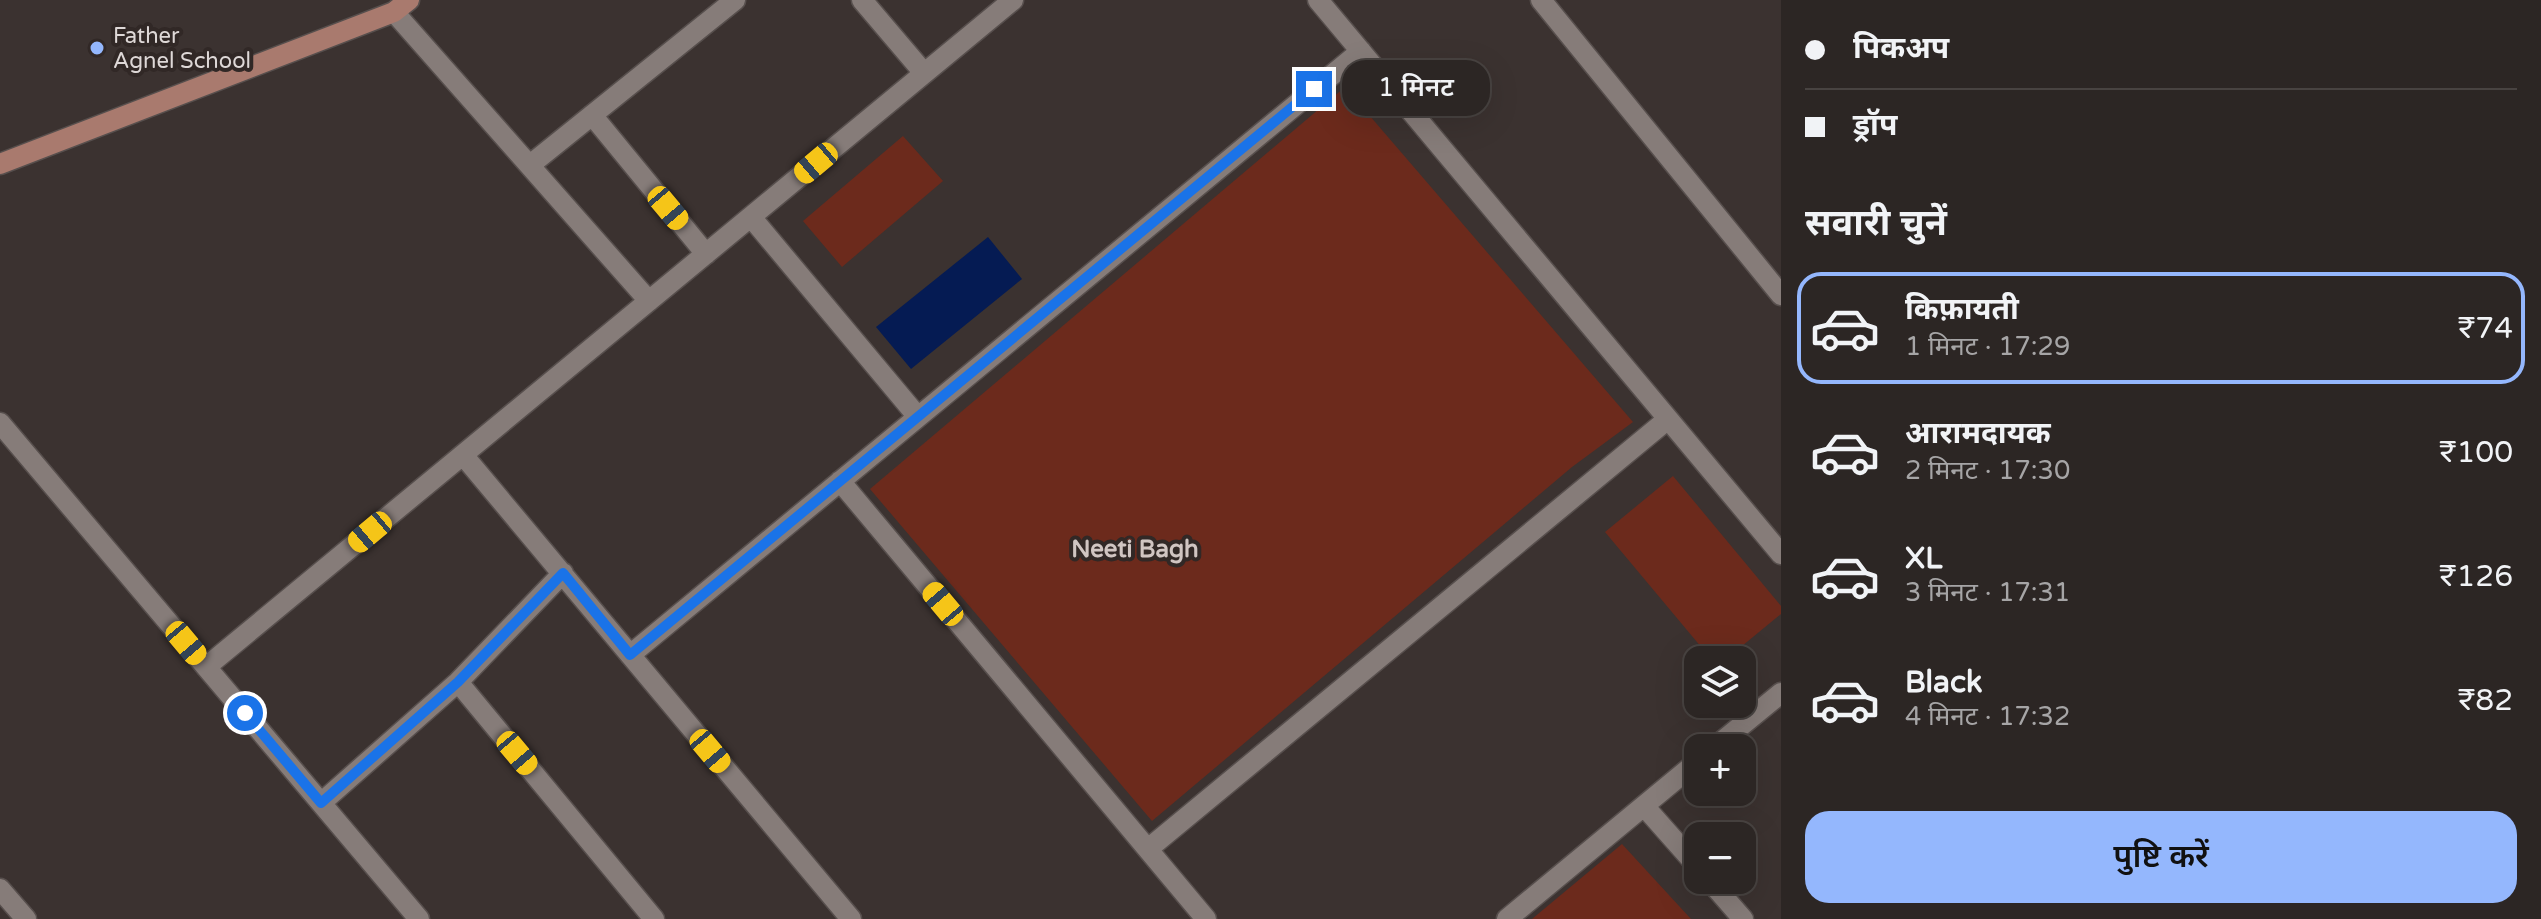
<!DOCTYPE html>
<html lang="hi">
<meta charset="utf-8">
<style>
:root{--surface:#2c2624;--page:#383231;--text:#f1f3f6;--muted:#a6a5a6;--line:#484341;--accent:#94b7fd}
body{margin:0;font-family:"Varela Round","Noto Sans Devanagari",sans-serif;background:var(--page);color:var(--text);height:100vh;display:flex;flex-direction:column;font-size:30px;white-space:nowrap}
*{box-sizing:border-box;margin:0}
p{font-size:26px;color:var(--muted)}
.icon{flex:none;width:44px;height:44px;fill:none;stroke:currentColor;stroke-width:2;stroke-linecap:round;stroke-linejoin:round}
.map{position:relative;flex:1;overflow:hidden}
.sheet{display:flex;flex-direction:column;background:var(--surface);width:760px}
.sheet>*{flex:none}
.guide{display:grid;align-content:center;height:176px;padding:0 24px;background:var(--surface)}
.tools{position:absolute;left:1684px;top:646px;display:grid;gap:16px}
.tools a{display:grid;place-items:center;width:72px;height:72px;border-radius:16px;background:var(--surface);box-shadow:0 8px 32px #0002,0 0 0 2px var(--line);font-size:40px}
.end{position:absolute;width:36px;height:36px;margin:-18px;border:10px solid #1a73e8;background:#fff;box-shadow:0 0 0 4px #fff}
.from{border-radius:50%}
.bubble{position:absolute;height:56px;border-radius:24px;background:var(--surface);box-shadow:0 8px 32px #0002,0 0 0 2px var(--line);font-size:26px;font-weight:600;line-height:56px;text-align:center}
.car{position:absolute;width:24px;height:48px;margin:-24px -12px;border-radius:10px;box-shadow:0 0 6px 2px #0007;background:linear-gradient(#f5c518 24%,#345 0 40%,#f5c518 0 76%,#345 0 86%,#f5c518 0)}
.guide b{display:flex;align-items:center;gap:28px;height:76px;font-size:30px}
.guide b+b{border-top:2px solid var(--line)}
.guide i{width:20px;height:20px;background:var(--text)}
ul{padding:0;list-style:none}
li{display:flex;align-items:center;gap:24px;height:112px;margin:0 16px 12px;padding:0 8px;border:4px solid transparent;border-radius:24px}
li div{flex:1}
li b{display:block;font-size:30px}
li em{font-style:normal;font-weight:600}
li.selected{border-color:var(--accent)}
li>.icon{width:72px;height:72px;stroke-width:1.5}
h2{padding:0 24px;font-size:36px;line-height:96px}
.cta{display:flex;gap:16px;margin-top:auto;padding:16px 24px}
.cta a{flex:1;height:92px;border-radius:24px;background:var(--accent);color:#111;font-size:32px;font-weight:600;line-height:92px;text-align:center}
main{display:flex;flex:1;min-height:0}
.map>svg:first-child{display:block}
.green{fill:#6c2a1c}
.water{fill:#051b53}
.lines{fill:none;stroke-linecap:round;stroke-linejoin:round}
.street-casing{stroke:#574f4d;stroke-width:23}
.secondary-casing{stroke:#574f4d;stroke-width:23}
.street{stroke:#867c79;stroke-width:20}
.secondary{stroke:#a97a6e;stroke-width:20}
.route{stroke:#1a73e8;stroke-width:10}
.poi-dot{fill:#94b7fd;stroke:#312826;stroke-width:3}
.labels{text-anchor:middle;stroke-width:8;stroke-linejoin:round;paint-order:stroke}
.poi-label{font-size:22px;fill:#ded8d7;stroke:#312826;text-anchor:start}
.neighbourhood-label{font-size:24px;font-weight:bold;fill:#d0c5c2;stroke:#312826}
</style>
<main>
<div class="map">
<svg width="1781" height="919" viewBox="0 0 1781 919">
<rect width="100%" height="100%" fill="#3b3230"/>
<path class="green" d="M1345,87l288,335 -61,45 -420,354 -282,-332z
M903,136l40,45 -101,86 -39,-46z
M1673,476l108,130v8l-56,46h-13l-107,-128z
M1622,844l69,75h-159z"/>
<path class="water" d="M988,237l34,42 -111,90 -35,-42z"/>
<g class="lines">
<defs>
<path id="street" d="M862,0l62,73
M1318,0l463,554
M1541,0l240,295
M394,12l255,289
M592,115l114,139
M530,165l205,-165
M751,217l167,200
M0,423l419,496
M463,455l388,464
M840,481l366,438
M630,655l731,-604
M206,667l807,-667
M458,682l196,237
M1714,748l67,-55
M321,803l137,-121 105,-109
M1644,806l54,61
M1148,849l520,-430
M1709,880l34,39
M0,889l26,30
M1507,919l191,-158"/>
<path id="secondary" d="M0,164l394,-152 15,-12"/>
</defs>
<use href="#street" class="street-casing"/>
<use href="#secondary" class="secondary-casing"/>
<use href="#street" class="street"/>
<use href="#secondary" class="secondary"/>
</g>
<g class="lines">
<path class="route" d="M245,713l76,90 137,-121 105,-109 67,82 684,-566"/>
</g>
<circle class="poi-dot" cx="97" cy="48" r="8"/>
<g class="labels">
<g class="poi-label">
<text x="113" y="43">Father<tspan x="113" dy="25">Agnel School</tspan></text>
</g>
<g class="neighbourhood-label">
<text x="1135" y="557">Neeti Bagh</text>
</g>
</g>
</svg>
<div class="tools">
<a><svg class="icon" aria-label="layers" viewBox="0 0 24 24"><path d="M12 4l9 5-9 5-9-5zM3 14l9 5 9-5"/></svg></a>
<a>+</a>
<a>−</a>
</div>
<i class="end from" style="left:245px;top:713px"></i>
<i class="end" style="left:1314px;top:89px"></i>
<div class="bubble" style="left:1342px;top:60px;width:148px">1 मिनट</div>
<i class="car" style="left:816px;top:163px;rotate:230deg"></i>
<i class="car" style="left:668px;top:208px;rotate:140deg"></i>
<i class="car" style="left:370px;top:532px;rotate:230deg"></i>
<i class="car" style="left:943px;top:604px;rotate:320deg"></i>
<i class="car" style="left:186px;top:643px;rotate:140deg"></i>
<i class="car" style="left:710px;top:751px;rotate:140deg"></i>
<i class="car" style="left:517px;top:753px;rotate:140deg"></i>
</div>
<section class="sheet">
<div class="guide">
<b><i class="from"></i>पिकअप</b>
<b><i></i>ड्रॉप</b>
</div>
<h2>सवारी चुनें</h2>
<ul>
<li class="selected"><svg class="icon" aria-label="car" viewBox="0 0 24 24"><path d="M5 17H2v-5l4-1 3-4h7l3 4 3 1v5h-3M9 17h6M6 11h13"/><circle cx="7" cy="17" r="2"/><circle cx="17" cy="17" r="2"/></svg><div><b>किफ़ायती</b><p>1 मिनट · 17:29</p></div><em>₹74</em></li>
<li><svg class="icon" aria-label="car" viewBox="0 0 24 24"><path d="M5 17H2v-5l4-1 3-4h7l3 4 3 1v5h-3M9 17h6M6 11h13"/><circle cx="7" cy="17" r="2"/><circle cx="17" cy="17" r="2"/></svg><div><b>आरामदायक</b><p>2 मिनट · 17:30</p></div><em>₹100</em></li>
<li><svg class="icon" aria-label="car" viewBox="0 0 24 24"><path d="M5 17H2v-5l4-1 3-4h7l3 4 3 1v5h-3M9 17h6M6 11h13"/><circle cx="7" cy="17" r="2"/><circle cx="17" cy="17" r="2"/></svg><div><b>XL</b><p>3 मिनट · 17:31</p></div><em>₹126</em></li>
<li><svg class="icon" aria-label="car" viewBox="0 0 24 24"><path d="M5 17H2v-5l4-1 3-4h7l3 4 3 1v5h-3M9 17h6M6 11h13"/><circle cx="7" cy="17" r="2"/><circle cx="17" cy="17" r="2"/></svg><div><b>Black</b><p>4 मिनट · 17:32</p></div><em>₹82</em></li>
</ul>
<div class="cta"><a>पुष्टि करें</a></div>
</section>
</main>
